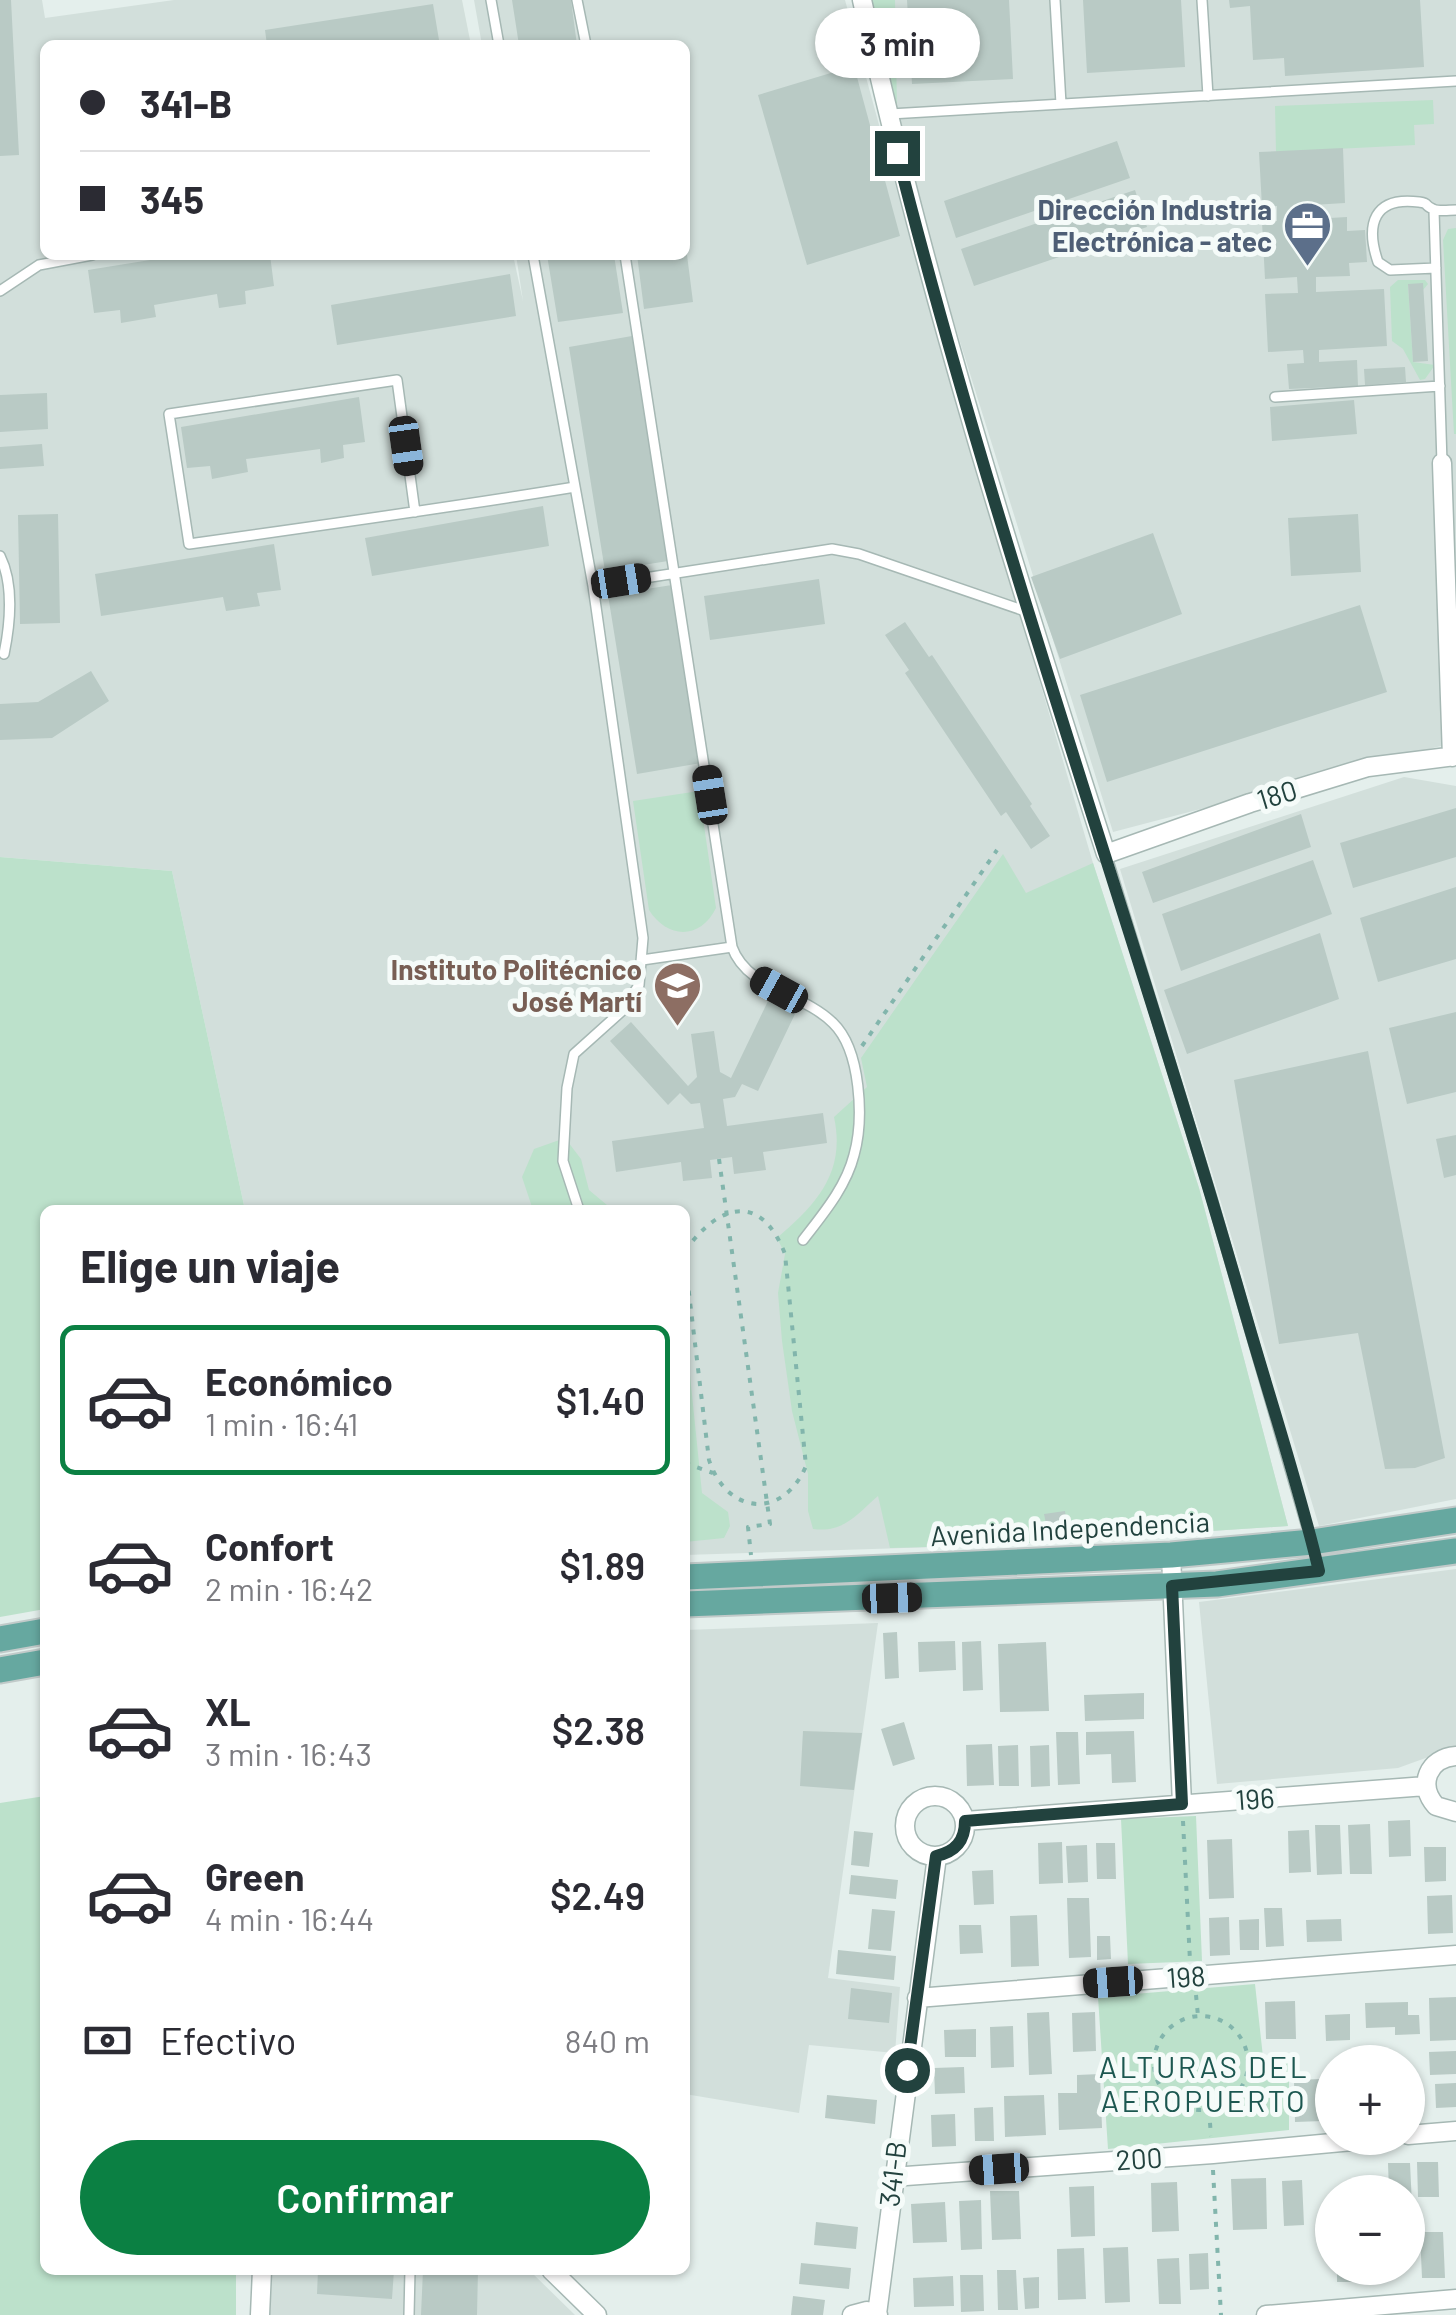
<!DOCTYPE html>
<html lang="es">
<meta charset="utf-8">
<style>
:root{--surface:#fff;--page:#f7f7f7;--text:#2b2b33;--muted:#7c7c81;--line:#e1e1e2;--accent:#0b8043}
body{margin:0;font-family:Barlow,sans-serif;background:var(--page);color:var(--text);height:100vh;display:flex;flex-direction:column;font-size:38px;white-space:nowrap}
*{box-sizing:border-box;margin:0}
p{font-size:32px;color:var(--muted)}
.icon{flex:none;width:55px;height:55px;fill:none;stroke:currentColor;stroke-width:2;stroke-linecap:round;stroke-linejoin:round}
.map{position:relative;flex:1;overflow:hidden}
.panel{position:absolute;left:40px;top:1205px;width:650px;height:1070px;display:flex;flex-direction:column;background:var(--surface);border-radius:15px;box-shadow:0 2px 8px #0004}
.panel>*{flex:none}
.hud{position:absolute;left:40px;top:40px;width:650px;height:220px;border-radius:15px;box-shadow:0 2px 8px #0004;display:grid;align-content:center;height:220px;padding:0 40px;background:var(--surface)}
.tools{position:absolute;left:1315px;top:2045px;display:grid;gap:20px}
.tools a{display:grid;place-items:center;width:110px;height:110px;border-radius:50%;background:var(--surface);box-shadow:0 2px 8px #0004;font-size:50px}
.end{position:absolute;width:45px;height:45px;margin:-22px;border:12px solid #22423e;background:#fff;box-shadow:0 0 0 5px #fff}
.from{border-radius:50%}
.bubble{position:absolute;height:70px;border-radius:35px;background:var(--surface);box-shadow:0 2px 8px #0004;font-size:32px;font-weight:600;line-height:70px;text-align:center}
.car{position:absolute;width:30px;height:60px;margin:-30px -15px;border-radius:12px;box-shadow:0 0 8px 2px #0007;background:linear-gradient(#222 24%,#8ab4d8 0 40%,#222 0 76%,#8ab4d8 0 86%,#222 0)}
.hud b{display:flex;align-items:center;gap:35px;height:95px;font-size:38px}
.hud b+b{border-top:2px solid var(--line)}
.hud i{width:25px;height:25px;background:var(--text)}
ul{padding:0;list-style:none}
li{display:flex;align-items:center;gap:30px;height:150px;margin:0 20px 15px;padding:0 20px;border:5px solid transparent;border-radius:15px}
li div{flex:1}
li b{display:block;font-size:38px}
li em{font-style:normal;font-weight:600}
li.selected{border-color:var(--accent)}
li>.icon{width:90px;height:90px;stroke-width:1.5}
h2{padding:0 40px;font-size:45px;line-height:120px}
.pay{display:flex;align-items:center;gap:25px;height:110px;padding:0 40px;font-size:38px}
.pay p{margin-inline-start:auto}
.action{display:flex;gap:20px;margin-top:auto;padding:20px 40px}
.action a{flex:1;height:115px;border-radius:60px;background:var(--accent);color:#fff;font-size:40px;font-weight:600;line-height:115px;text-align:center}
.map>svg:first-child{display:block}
.built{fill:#d2dfdb}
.green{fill:#bce1cb}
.building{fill:#b9cac5}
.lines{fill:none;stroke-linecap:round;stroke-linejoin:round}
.lane-casing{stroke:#a6b8b4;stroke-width:12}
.street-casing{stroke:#a6b8b4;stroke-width:21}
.primary-casing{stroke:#c1cac9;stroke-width:29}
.path{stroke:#82b5ac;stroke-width:4;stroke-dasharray:5 8;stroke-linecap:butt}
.lane{stroke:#fff;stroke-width:9}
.street{stroke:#fff;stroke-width:18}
.primary{stroke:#66a8a0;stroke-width:25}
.route{stroke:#22423e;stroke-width:12}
.labels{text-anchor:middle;stroke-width:10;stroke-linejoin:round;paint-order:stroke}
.service-label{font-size:28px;font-weight:bold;fill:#4e5e75;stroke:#f5fbf9;text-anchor:end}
.street-label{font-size:28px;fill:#22423e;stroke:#f5fbf9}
.education-label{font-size:28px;font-weight:bold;fill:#785e54;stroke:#f5fbf9;text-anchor:end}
.neighbourhood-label{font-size:30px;letter-spacing:2.5px;fill:#1c5750;stroke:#f5fbf9}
</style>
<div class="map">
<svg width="1456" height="2315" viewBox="0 0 1456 2315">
<rect width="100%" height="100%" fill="#e4efec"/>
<path class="built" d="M0,0h42l3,18 129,-18h288l9,45h-426v210h468l10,46 -7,-46h169v-210h-203l-8,-45h371l70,257 178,606 106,325 89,338 -290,19 -313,10v-345h-440l-73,-339 -172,-14z
M872,0h584v742l-343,90 -186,-596z
M1404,777l52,9v713l-137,27 -199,-657z
M1456,1569v178l-58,21 -181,16 -18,-182z
M878,1623l-50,355 72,9 -5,66 -86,-8 -10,68 -114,-19v-464z
M271,2270h258l46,45h-306z"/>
<path class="green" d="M872,0h23l2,107z
M1433,100l1,24 -20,1 1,20 -139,7 -1,-46z
M1456,228v206h-2l-11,-194 5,-11z
M1398,280h27l3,4 -5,6 -15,-5 5,77 22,3 -10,14 -5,1 -17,-31 -11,-8 -2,-54z
M699,791l17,117c-15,31 -48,32 -67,2l-16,-109z
M1003,854l23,39 67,-30 106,325 89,338 -290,19 -108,3 -12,-52c-22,19 -34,37 -65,33l-5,-18v-37l-16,-63 -10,-70 -4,-48 7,-39 -8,-16c40,-34 69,-66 57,-121l33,-30 -6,-29z
M0,857l172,14 73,339h-200v399l-45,8z
M565,1138l16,21 8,31 24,20h-80l-11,-33 12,-28z
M685,1262l3,3 1,31 -4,30 17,167 26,19 2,14 -6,12 -39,4z
M45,1796v474h191v45h-236v-512z
M1196,1816l6,145 -74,3 -7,-145z
M1255,1984l8,73h26v73l-181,19 -10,-152z"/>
<path class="building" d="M0,0h11l8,155 -19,1z
M512,0h59l6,45h-58z
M907,0h102l4,79 -101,5z
M1083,0h98l4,67 -98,6z
M1229,0h191l4,67 -139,9 -1,-18 -31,2 -3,-54 -20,2z
M433,4l6,36 -28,5h-144l-2,-15z
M854,66l46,170 -93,29 -49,-170z
M1117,141l13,37 -174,60 -12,-37z
M1343,148l2,55 -49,3v14l51,-3v14l18,-1 2,32 -18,1 1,13 -34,1v15l68,-3 3,57 -68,4v12l38,-2 1,26 -69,3 -2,-25 17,-1 -1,-13 -35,2 -3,-58 33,-1 -1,-16 -32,2 -3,-57 15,-1v-15l-15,1 -3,-55z
M1135,190l12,37 -173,59 -13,-37z
M181,255h89l4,31 -29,5 1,13 -27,4 -2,-14 -63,11 2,12 -35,6 -1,-13 -26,3 -6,-43z
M547,255h67l9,58 -65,9z
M637,255h50l6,47 -49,7z
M510,274l6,42 -179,29 -6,-40z
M1423,283l5,78 -15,1 -5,-78z
M632,336l36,225 -63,10 -36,-224z
M1405,367l1,15 -41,3 -1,-16z
M47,393l1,36 -48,3v-37z
M359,397l6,45 -22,3 1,13 -23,5 -1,-14 -74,10 2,13 -36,7 -2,-13 -23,2 -6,-41z
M1354,400l3,34 -85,7 -2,-34z
M42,444l2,22 -44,3v-22z
M543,506l6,40 -177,30 -7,-38z
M58,514l2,109 -40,1 -2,-109z
M1358,514l3,58 -70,4 -3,-58z
M1153,533l29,81 -122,45 -29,-82z
M274,544l7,46 -24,3 3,13 -34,5 -3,-14 -122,19 -6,-42z
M819,579l6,45 -115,16 -6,-44z
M672,585l29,178 -64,11 -29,-179z
M1360,605l27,87 -280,90 -27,-87z
M905,622l24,35 3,-2 100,149 -2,2 20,30 -19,13 -25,-37 -5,4 -96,-143 4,-3 -24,-35z
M91,671l18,30 -57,37 -52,2v-36l38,-2z
M1456,808v49l-103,31 -13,-45z
M1301,814l10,33 -158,56 -11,-31z
M1313,860l19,54 -151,57 -19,-57z
M1456,887v72l-78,23 -18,-64z
M1320,933l19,66 -152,55 -23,-64z
M768,1001l27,13 -37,77 -16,-7 -7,13 -12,2 4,27 96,-13 4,30 -64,9 3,18 -32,4 -2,-17 -22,3 2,18 -29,3 -2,-19 -65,10 -4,-31 92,-13 -4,-25 -9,1 -11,-11 -12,12 -58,-64 21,-19 57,64 9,-9 -6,-43 23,-3 6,41 11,6z
M1456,1012v80l-49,12 -18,-76z
M1368,1051l77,407 -30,10 -30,1 -27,-136 -79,11 -45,-264z
M1456,1135v40l-12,3 -8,-39z
M1065,1511l3,19 -20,3 -4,-19z
M897,1632l2,46 -14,1 -2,-46z
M955,1641l1,29 -37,2 -1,-30z
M981,1641l2,49 -20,1 -1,-49z
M1046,1642l3,69 -49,1 -2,-68z
M1144,1693v26l-59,2 -1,-26z
M904,1722l11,37 -22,7 -12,-37z
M803,1731l59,2 -8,57 -54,-4z
M1134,1731l2,51 -24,1 -1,-29 -25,1v-23z
M1056,1732h22l2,52 -22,1z
M992,1744l2,41 -27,1 -1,-41z
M1018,1745l1,41h-20l-1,-40z
M1049,1745l1,41 -19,1 -1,-41z
M1410,1820l1,36 -22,1 -1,-36z
M1370,1824l2,50h-22l-2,-49z
M1315,1825h25l2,49 -25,1z
M1309,1830l2,42 -22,1 -1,-42z
M854,1831l19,2 -4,34 -18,-2z
M1232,1839l2,59 -25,1 -2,-59z
M1062,1842l1,41 -24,1 -1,-41z
M1096,1843h19l1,36h-19z
M1087,1845l1,37 -20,1 -2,-37z
M1424,1847h22v34l-21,1z
M993,1870l1,34 -20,1 -2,-34z
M851,1875l47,5 -2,19 -47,-5z
M1452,1895l1,38 -25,1 -1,-38z
M1067,1898h22l2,59 -22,1z
M1264,1908h18l2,38 -18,1z
M872,1909l23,2 -4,40 -23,-2z
M1037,1915l2,51 -28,1 -1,-51z
M1229,1917l1,38 -20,1 -1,-38z
M1259,1919v31h-19l-1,-30z
M1341,1919l1,22 -35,1 -1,-22z
M959,1925h22l2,28 -23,1z
M1097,1936h13l1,23 -14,1z
M838,1950l58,6 -2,24 -58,-6z
M851,1988l41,5 -3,30 -41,-4z
M1456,1997v43l-26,1 -1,-43z
M1295,2001l1,38h-30l-1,-37z
M1408,2002v13h11l1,19 -25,1v-8l-29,1 -1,-25z
M1049,2012l3,62 -23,1 -2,-62z
M1095,2012l1,39 -23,1 -1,-39z
M1350,2014v26l-24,1 -1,-26z
M1013,2026l1,41 -23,1 -1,-41z
M976,2029v28h-31l-1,-27z
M1456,2051v23l-26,1 -1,-23z
M964,2067l1,26 -30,1 -1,-26z
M1408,2073h8l2,34h-10z
M1100,2074l2,54 -43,2 -1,-37h19v-18z
M1321,2079l2,42 -28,1 -1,-42z
M1456,2083v24l-20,1 -1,-24z
M827,2095l50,5 -2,24 -50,-6z
M1044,2095l2,40 -41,2 -1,-41z
M993,2107l1,34h-19l-1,-33z
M955,2114l1,32 -24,1 -1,-32z
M1417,2162h21l1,35h-21z
M1388,2163h22l2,42 -4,1v-14h-19z
M1266,2178l1,51 -34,1 -2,-51z
M1302,2180l2,45 -20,1 -2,-45z
M1177,2182l2,49 -27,1 -1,-49z
M1094,2186l1,50 -24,1 -2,-50z
M990,2191h29l2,48 -29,1z
M981,2200l1,49 -21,1 -2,-49z
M945,2202l2,40 -34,1 -2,-39z
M816,2222l42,5 -2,22 -42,-4z
M1420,2232h23l2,46h-23z
M1128,2247l2,55 -25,1 -2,-55z
M1084,2248l2,51 -28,1 -1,-51z
M1208,2253l1,36 -19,1 -1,-36z
M1179,2258l2,46h-22l-2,-45z
M801,2263l50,5 -2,21 -50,-5z
M1337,2268h21l1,14h-22z
M1366,2268h21l1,13h-22z
M318,2270h76l-2,29 -75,-5z
M423,2270h55l-1,45h-56z
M997,2270h19l2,40h-20z
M960,2275h23l1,36 -23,1z
M953,2276l1,30 -40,1 -1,-29z
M1039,2277v31l-14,1 -2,-31z
M793,2296l32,4 -2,15h-32z"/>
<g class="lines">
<defs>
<path id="lane" d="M491,0l8,45
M577,0l9,45
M1055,0l6,104
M1202,0l6,96
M890,114l566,-33
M1434,211l8,252
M533,255l60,331 239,-37 27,5 169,58
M625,255l107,692c15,42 71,46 101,76 28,27 31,96 21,132 -8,32 -31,59 -51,85
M1436,268l-46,2 -12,-8c-13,-38 -4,-66 41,-60 12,2 3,2 14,7 6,3 16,1 23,1
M0,291l39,-26 53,-10
M1275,397l165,-11
M415,512l-18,-132 -228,34 20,130c129,-18 258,-36 386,-57
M0,556c14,28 10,69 4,98
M1106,854l106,345 99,342
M642,960l90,-13
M579,1210l-16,-49 4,-73 7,-34 49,-44 16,-25 4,-47 -50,-352
M409,2315l1,-45"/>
<path id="street" d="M862,0c64,289 153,572 244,854l144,-51 118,-36 88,-11
M1442,463l10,294
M1171,1555l11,249
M1456,1756c-28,2 -39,29 -20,50l20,6
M905 1826a30 30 0 1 1 60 0a30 30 0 1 1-60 0Z
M965,1821l461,-35
M917,1998l539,-43
M1408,2135l48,-4
M892,2177l321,-23 172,-16
M551,2270l46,45
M877,2314l60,-458
M260,2315l2,-45
M852,2315l15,-4 11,4
M1266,2315l190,-16"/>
<path id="primary" d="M685,1577l486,-22 141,-13 144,-22
M685,1604l532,-20 239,-33
M0,1639l45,-8
M0,1670l45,-8"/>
</defs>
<use href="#lane" class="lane-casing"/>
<use href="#street" class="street-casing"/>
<use href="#primary" class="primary-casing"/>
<path class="path" d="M862,1046l135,-196
M719,1159l51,365 -22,3 3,28
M685,1251c34,-48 76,-59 100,3l21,212c-23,54 -79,49 -97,-6l-24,-200
M685,1463l28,10
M1183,1821l7,140
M1196,1995l2,21
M1154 2063a47 47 0 1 1 94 0a47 47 0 1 1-94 0Z
M1209,2110l2,26
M1213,2170l8,145"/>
<use href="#lane" class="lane"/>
<use href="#street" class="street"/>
<use href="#primary" class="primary"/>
</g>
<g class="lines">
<path class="route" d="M897,153c99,390 236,770 347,1156 25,87 54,174 75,262l-147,15 10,218 -217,17c0,20 -10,31 -29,35l-29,214"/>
</g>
<defs>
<symbol id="office-pin" viewBox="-11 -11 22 30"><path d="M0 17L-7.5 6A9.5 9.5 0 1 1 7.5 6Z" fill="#5c6f8a" stroke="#f5fbf9"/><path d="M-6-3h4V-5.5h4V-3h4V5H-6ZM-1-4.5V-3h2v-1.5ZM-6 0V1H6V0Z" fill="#fff"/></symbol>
<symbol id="school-pin" viewBox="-11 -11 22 30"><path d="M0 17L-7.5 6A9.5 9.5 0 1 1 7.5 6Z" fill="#8d6e63" stroke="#f5fbf9"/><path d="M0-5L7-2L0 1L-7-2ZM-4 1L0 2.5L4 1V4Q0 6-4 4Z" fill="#fff"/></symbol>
</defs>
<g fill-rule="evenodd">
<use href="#office-pin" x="1280" y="198" width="55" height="75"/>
<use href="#school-pin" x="650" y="958" width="55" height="75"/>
</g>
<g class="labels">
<g class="service-label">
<text x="1272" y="220">Dirección Industria<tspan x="1272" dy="32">Electrónica - atec</tspan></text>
</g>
<g class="street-label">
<text transform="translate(1277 795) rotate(-17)" y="10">180</text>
<text transform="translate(1070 1529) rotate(-3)" y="10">Avenida Independencia</text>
<text transform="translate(1255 1799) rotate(-4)" y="10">196</text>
<text transform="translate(1186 1977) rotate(-4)" y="10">198</text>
<text transform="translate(1139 2159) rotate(-4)" y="10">200</text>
<text transform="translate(893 2174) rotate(-83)" y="10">341-B</text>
</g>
<g class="education-label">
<text x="642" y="980">Instituto Politécnico<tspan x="642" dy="32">José Martí</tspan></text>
</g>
<g class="neighbourhood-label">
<text x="1204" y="2078">ALTURAS DEL<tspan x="1204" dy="34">AEROPUERTO</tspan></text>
</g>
</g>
</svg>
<div class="tools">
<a>+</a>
<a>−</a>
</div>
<i class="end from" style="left:907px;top:2070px"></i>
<i class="end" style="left:897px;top:153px"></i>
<div class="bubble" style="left:815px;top:8px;width:165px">3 min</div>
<i class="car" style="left:406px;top:446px;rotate:172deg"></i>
<i class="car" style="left:621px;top:581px;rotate:81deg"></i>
<i class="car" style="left:710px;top:795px;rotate:351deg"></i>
<i class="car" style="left:779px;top:990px;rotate:299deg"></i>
<i class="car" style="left:892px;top:1598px;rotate:88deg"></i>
<i class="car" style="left:1113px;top:1982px;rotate:266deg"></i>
<i class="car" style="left:999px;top:2169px;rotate:266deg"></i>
<div class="hud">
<b><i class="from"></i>341-B</b>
<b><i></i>345</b>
</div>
<section class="panel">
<h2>Elige un viaje</h2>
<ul>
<li class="selected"><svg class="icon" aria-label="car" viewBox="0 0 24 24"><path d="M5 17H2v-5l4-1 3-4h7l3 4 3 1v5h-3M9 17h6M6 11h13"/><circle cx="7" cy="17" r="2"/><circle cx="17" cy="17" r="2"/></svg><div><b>Económico</b><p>1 min · 16:41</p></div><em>$1.40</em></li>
<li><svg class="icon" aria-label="car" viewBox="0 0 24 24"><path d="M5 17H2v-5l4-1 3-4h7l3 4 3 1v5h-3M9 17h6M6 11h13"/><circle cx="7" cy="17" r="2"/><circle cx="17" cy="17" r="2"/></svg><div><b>Confort</b><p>2 min · 16:42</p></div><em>$1.89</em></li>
<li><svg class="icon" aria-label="car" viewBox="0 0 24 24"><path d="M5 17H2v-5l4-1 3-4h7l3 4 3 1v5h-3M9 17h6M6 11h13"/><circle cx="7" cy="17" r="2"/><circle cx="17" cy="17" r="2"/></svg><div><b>XL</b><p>3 min · 16:43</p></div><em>$2.38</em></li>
<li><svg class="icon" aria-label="car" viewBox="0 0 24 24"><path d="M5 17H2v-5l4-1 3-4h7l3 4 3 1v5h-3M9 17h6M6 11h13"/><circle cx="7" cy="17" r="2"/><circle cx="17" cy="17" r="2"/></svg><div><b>Green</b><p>4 min · 16:44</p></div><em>$2.49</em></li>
</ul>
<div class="pay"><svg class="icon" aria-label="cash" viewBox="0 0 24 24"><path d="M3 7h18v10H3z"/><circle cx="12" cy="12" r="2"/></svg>Efectivo<p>840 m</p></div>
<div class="action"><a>Confirmar</a></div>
</section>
</div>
